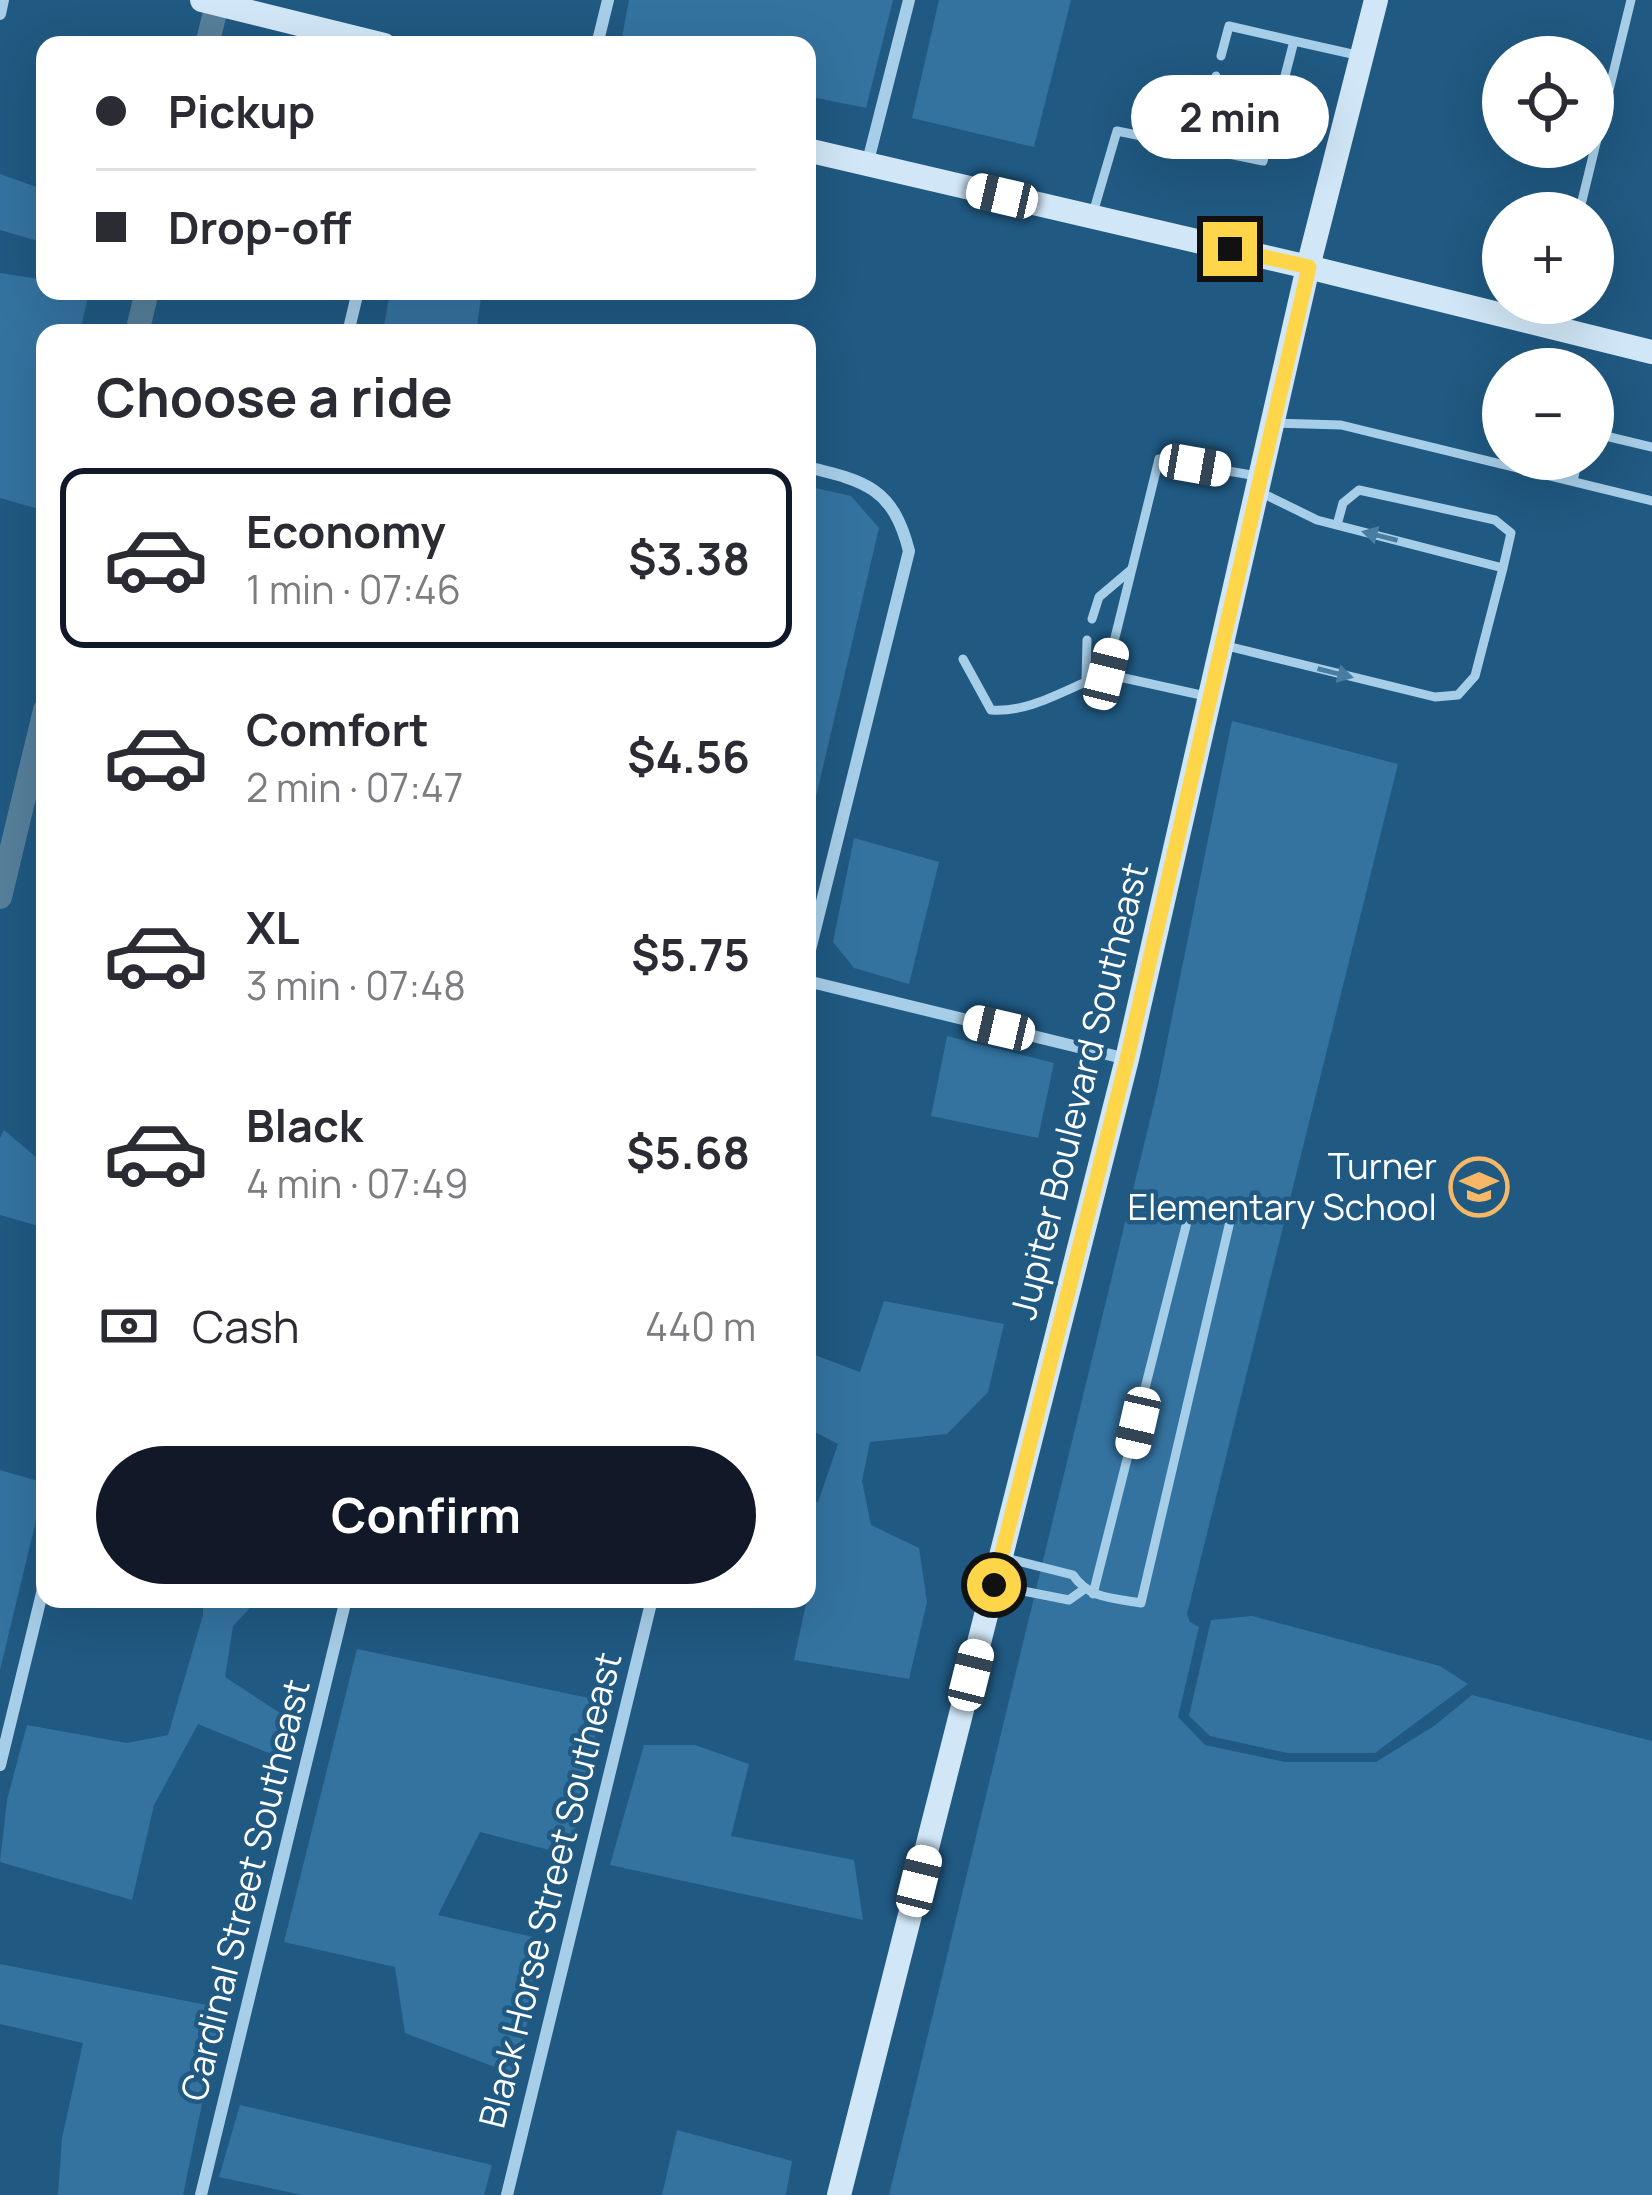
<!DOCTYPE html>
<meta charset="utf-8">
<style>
:root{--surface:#fff;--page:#f2f2f3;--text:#2b2b33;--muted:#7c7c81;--line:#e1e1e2;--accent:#111827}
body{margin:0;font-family:Manrope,sans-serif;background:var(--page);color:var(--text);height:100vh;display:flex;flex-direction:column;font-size:45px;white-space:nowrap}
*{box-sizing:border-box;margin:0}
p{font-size:39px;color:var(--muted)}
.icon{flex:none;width:66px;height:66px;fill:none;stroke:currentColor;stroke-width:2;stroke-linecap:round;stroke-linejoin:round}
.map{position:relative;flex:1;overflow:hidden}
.drawer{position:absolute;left:36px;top:324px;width:780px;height:1284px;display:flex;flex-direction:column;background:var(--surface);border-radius:24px;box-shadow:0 12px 48px #0002}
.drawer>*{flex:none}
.top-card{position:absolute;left:36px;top:36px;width:780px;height:264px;border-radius:24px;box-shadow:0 12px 48px #0002;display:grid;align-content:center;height:264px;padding:0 60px;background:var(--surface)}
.controls{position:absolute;left:1482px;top:36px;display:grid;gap:24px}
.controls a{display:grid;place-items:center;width:132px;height:132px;border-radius:50%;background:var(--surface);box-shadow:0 12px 48px #0002;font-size:60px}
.end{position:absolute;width:54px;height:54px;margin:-27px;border:15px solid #ffd54a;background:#111;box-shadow:0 0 0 6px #111}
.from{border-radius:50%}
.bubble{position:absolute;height:84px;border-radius:42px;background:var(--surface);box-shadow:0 12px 48px #0002;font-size:39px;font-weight:700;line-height:84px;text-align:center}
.car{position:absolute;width:36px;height:72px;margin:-36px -18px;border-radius:15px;box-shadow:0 0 9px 3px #0007;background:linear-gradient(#fff 24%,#345 0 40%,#fff 0 76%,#345 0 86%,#fff 0)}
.top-card b{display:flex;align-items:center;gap:42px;height:114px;font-size:45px}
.top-card b+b{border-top:3px solid var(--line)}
.top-card i{width:30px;height:30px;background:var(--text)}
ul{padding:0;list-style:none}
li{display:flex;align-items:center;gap:36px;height:180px;margin:0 24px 18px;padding:0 36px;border:6px solid transparent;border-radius:24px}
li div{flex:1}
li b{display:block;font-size:45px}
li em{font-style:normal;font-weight:700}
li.on{border-color:var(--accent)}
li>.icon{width:108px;height:108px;stroke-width:1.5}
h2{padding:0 60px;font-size:54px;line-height:144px}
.pay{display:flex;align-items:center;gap:30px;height:132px;padding:0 60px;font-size:45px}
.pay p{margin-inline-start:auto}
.primary-button{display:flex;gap:24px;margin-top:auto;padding:24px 60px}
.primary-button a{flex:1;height:138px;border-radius:72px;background:var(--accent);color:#fff;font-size:48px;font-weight:700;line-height:138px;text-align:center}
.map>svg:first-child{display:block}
.green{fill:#3473a0}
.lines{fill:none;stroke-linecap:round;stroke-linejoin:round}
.canal{stroke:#567f9b;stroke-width:24}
.lane{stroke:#a7cee8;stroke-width:9}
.street{stroke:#a7cee8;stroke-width:12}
.secondary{stroke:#d1e7f7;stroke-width:24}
.oneway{fill:#487ca1}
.route{stroke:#ffd54a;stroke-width:15}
.labels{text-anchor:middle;stroke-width:9;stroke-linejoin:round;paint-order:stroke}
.street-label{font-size:36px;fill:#fff;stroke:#205982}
.poi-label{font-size:36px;fill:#fff;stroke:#205982;text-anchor:end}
</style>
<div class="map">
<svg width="1652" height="2195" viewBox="0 0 1652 2195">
<rect width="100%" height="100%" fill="#205982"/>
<path class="green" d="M629,0h264l-27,108 -59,-12v-51h-181l-4,-8z
M939,0h132l-37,147 -122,-29z
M0,174l45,16v53l-45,-13z
M0,273l45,7v11h44l-9,42h-35l-3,177 -42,-12z
M390,291h92l-6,42 -93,-1z
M807,486l44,10 28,32 -72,307z
M1232,721l166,43 -211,850 3,8 9,5 -21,90 27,28 80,17h91l58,-36 38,-31 180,46v454h-763l268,-1104z
M854,838l85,24 -30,122 -55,-16 -21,-26z
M947,1036l107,27 -16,75 -107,-22z
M4,1130l33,28 8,2v68l-45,-13v-77z
M884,1301l120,23 -16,68 -41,42 -77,8 -8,39 9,44 48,23 8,54 -18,77 -115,-19 13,-61v-98l11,1 20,-58 -31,-16v-76l53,20z
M0,1470l45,13 -45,187z
M203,1599h55l-25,27 -8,51 58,38 -7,41 -78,-32 -44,81 -22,95 -132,-38 7,-62 20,-75 100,18 41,-8 35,-120z
M1252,1616l188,50 28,18 -93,69h-88l-77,-17 -21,-20 22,-96z
M357,1649l246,52 -34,154 -89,-23 -42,83 112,26 -37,133 -108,-41 -10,-66 -111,-25z
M644,1745h51l54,19 -18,72 123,24 9,60 -253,-55z
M0,1964l222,44 -39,187h-125l4,-57 21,-95 -83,-19z
M240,2105l252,60 -8,30h-182l-83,-18z
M677,2130l115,31 -6,34h-124z"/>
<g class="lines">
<path class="canal" d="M207,45l11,-45
M137,333l10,-42
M0,897l45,-187"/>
<path class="lane" d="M1221,56l8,-30 65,15
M1199,148l17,-72
M1093,213l24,-82 146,30 31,-120 67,15
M1579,213l52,-213
M1552,322l5,-19
M1273,423l68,2 311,76
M1593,433l59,14
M1573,481l5,-22
M1337,525l6,-22 16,-13 136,30 16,13 -8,35
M1092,619l7,-22 33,-28
M1227,646l208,51 23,-2 17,-19 28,-108 -186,-48 -57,-28
M963,659l28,51c41,3 77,-23 115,-36
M1086,681l1,-41
M1210,697l-104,-23 53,-215 98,17
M1002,1557l71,18c16,24 41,23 68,28l90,-386 -15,-10 -25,-1 -98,388
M998,1586l71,14 14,-10"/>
<path class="street" d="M0,14l3,-14
M597,45l11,-45
M867,165l42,-165
M348,333l10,-42
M807,467c59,14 86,21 102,84l-102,411
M807,981l320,78
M0,1765l45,-184
M201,2195l145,-596
M507,2195l145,-596"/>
<path class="secondary" d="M202,0l182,45
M807,150l501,117 344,85
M839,2195l288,-1136 181,-792 68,-267"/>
</g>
<defs><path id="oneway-solid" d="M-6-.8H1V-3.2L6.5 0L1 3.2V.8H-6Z" transform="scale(3)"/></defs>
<g class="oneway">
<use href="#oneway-solid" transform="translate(1380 536) rotate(-166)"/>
<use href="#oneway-solid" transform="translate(1335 673) rotate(14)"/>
</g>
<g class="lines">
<path class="route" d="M994,1585l133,-526 182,-792 -79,-18"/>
</g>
<defs>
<symbol id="school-ring" viewBox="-11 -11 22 22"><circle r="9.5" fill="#205982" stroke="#f6b867" stroke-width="1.5"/><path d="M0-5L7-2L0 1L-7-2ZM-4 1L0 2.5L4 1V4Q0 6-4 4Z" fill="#f6b867"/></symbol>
</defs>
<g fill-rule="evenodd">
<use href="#school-ring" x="1446" y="1154" width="66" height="66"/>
</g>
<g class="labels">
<g class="street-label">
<text transform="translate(1079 1091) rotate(-76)" y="13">Jupiter Boulevard Southeast</text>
<text transform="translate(245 1890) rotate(-76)" y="13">Cardinal Street Southeast</text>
<text transform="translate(550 1890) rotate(-76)" y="13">Black Horse Street Southeast</text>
</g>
<g class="poi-label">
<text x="1437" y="1179">Turner<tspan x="1437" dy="41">Elementary School</tspan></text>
</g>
</g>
</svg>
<div class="controls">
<a><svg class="icon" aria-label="locate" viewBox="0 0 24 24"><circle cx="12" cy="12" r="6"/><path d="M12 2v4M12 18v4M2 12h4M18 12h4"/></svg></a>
<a>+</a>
<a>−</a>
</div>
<i class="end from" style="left:994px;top:1585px"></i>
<i class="end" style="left:1230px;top:249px"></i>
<div class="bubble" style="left:1131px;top:75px;width:198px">2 min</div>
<i class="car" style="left:1002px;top:196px;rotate:283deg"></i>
<i class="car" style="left:1195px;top:465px;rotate:100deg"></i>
<i class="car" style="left:1106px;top:674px;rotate:14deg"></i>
<i class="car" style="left:999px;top:1028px;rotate:283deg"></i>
<i class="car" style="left:1138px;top:1423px;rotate:193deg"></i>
<i class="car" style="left:971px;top:1675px;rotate:14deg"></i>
<i class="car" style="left:919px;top:1881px;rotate:14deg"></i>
<div class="top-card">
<b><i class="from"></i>Pickup</b>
<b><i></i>Drop-off</b>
</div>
<section class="drawer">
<h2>Choose a ride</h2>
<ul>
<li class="on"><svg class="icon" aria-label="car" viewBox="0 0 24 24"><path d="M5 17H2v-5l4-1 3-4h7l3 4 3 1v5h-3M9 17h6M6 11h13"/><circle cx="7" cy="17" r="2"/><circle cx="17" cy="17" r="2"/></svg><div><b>Economy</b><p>1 min · 07:46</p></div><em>$3.38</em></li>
<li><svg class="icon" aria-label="car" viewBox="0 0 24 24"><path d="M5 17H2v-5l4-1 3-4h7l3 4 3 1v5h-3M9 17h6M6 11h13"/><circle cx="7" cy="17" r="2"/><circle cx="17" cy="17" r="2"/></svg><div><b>Comfort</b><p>2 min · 07:47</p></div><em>$4.56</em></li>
<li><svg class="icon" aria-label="car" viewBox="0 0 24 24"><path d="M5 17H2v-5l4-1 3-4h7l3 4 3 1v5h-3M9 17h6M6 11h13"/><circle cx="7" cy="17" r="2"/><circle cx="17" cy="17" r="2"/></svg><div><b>XL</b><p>3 min · 07:48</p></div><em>$5.75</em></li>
<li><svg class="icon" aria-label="car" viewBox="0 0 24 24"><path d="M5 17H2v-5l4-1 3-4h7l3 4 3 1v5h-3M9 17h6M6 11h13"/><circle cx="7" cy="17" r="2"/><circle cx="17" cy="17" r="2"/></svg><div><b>Black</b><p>4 min · 07:49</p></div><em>$5.68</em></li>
</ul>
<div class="pay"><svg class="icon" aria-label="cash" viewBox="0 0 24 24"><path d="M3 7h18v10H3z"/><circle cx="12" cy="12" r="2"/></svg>Cash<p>440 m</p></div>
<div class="primary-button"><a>Confirm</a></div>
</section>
</div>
